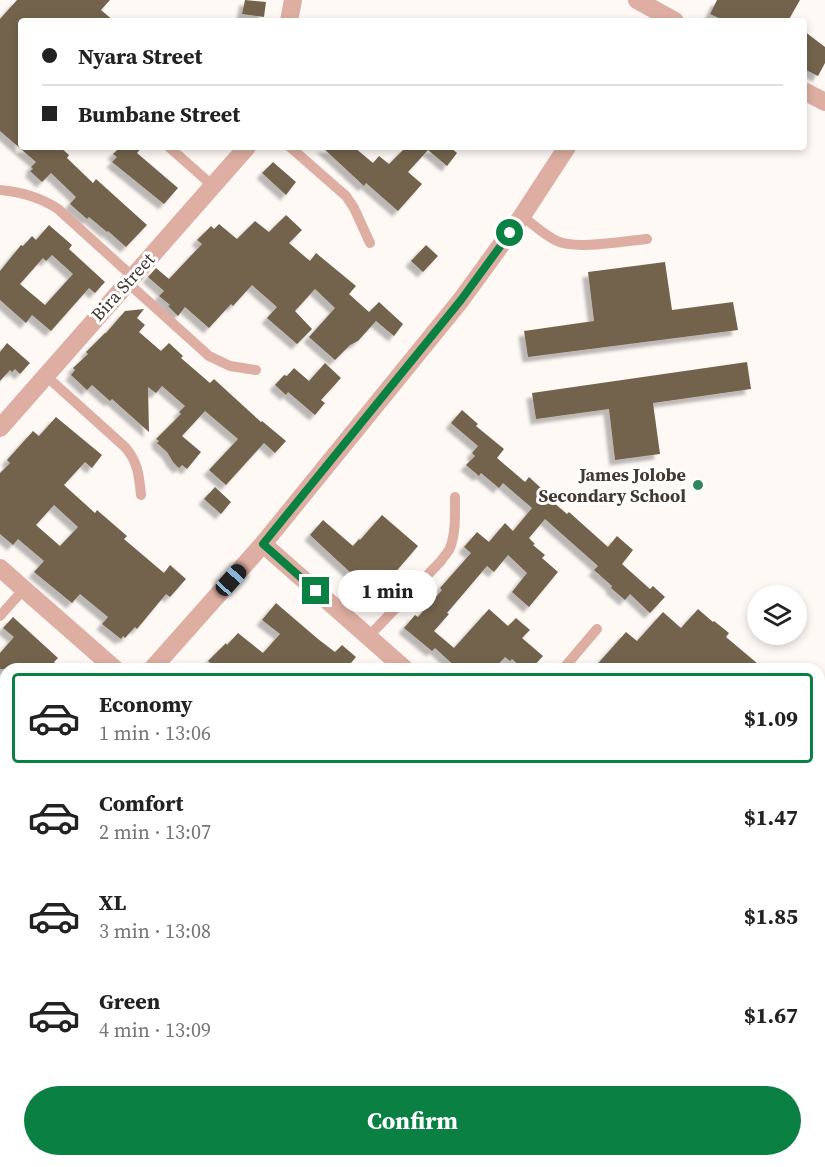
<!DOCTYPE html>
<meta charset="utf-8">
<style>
:root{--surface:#fff;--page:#f2f2f2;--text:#222;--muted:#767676;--line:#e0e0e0;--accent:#0b8043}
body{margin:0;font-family:"Source Serif 4",serif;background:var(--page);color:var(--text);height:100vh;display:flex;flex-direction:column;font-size:22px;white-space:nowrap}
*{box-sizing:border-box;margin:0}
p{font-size:20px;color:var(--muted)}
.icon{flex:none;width:33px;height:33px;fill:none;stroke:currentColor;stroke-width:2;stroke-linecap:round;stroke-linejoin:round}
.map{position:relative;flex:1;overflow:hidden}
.panel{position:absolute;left:0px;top:663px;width:825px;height:504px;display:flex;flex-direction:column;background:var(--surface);border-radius:18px 18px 0 0;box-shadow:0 3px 9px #0003}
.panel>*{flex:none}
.top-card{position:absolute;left:18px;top:18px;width:789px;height:132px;border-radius:6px;box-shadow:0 3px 9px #0003;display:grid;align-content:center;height:132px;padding:0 24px;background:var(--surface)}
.controls{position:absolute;left:747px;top:585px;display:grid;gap:12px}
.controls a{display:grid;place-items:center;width:60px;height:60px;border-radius:50%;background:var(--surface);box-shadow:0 3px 9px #0003;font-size:30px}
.end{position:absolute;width:27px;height:27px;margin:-14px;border:8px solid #0b8043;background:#fff;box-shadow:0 0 0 3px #fff}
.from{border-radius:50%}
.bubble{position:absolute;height:42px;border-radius:21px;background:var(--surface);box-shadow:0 3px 9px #0003;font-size:20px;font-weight:700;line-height:42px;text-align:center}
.car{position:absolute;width:18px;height:36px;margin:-18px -9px;border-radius:8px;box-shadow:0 0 4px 2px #0007;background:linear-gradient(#222 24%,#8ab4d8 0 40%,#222 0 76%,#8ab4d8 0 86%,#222 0)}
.top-card b{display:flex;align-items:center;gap:21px;height:57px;font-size:22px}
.top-card b+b{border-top:2px solid var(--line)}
.top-card i{width:15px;height:15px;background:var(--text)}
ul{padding:10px 0 0;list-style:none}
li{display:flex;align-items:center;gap:18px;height:90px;margin:0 12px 9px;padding:0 12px;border:3px solid transparent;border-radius:6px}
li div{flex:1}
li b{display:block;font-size:22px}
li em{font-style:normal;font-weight:700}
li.selected{border-color:var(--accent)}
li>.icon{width:54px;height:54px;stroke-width:1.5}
.cta{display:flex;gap:12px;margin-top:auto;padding:12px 24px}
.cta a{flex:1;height:69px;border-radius:36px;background:var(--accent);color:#fff;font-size:24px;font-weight:700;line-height:69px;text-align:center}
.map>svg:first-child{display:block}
.building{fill:#73634d;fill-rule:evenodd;filter:url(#shadow)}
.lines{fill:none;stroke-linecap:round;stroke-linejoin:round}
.lane{stroke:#ddaea1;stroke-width:10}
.street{stroke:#ddaea1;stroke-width:18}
.secondary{stroke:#cc8875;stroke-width:18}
.route{stroke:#0b8043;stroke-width:8}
.poi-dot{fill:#2e875c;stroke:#fff;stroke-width:2}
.labels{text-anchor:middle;stroke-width:6;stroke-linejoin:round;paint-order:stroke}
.street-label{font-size:18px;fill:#443931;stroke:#fff}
.poi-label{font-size:18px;font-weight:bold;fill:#443931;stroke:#fff;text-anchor:end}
</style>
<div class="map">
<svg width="825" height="1167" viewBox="0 0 825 1167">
<defs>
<filter id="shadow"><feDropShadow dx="-5.5" dy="5.5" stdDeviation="1.5" flood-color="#0004"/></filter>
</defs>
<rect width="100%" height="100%" fill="#fef9f5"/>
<path class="building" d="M17,0h93l-9,10 13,11h-93v126h39l9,8 -2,3 26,25 3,-4 51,46 -21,22 -18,-16 -1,1 -18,-15 -2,2 -17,-15 6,-7 -25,-24 -9,9 -12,-11 3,-2 -2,-2 5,-5 -36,-31v-112z
M245,0l21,2 -2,15 -22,-3z
M717,0h83l-12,21h-63l-15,-7z
M804,31l21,16v16l-7,13 -14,-7z
M120,147h22l-5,6 41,35 -14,16 -52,-42 5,-5 -4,-3z
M322,147h32l19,16 6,-7 10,8 17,-17h44l7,6 -10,13 -19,-16 -20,22 14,12 -24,27 -32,-28 -2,3z
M273,162l23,20 -10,13 -24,-22z
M286,215l16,15 -13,13 21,18 6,-8 40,33 -7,8 20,18 10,-10 24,22 -9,12 -18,-15 -18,20 -8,4 -15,15 -26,-23 26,-29 -20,-19 -20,22 17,18 -15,15 -30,-26 10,-11 -25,-22 -19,21 -2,-2 -22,24 -24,-21 -7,9 -10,-10 2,-1 -11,-9 5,-5 -16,-14 8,-9 13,11 33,-35 -5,-4 14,-14 3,3 5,-5 18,15 18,-18 14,11z
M49,225l23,20 -3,4 36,33 -10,11 -6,-5 -38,43 -19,-16 -6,8 -26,-23v-29l21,-26 2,1 9,-10 4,4zM52,255l21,19 -28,31 -25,-21 23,-26 3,3z
M426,245l12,11 -15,16 -12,-11z
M665,262l7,48 61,-8 5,28 -210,27 -4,-26 70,-10 -6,-49z
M144,309l-7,9 8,7 -6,7 22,19 8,-8 14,13 -2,2 29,25 4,-4 47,43 1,-1 24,20 -11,12 -11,-10 -38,42 -17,-15 29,-31 -33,-28 -23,25 19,16 -14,17 -5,-4 -3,3 -6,-6 -6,-10 -10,-9 2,-2 -3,-2 25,-25 -2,-2 6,-6 -23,-20 -6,7 -8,-6 1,45 -37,-33 -2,2 -18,-16 -5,5 -16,-15 4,-5 -2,-2 15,-14 -2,-2 19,-19h1l19,-22z
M7,343l23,20 -10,11 -5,-5 -3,3 -2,-2 -10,11v-29z
M747,362l4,27 -98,14 7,51 -45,6 -6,-51 -73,10 -4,-26z
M325,363l16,15 -20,22 4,3 -10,12 -27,-23 -2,3 -11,-10 9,-10 3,1 7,-8 15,13z
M462,410l16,14 -2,2 28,23 -7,9 28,24 4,-5 12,11 -2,2 28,24 2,-2 39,35 9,-11 16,14 -11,14 28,25 3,-3 12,11 -15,16 -20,-19 -5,6 -14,-12 1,-2 -18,-16 4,-4 -53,-47 -16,19 6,6 -2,1 12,10 -3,3 16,14 -29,35 -17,-15 15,-19 -19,-18 -14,17 -7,-6 -40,47 2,1 -15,17 20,17 35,-39 19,17 8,-8 14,12 -8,8 21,18 -12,13h-8l-11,-10 -2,2 -5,-4 -11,12h-36l-23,-21 -3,3 -28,-23 11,-13 3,2 24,-27 -2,-2 31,-35 -7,-6 13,-15 12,10 16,-19 8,8 19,-23 -29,-25 -4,5 -18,-15 -2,3 -13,-11 9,-9 -3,-3 6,-7 -27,-23z
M56,417l46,38 -10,13 -7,-6 -21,23 31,28 2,-3 30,26 -3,3 40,34 6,-8 16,14 -16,18 -4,-3 -29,35 -2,-2 -10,11 -2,-2 -2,3 -19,-15 6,-7 -28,-23 -8,9 -38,-31 10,-11 -26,-22 -5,6 -13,-11v-61l10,-10 -3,-3 26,-29 6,5zM54,505l24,22 -18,19 -24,-21z
M215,487l16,15 -10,12 -17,-15z
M382,515l36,31 -25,29 7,5 -12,13 -6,-5 -3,3 -24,-21 -3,4 -42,-39 13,-15 30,26 6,-7 1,1z
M276,603l42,36 17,13 7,-7 14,12 -10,12h-129l-9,-8 18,-18 1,2 11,-12 25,20 17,-19 -18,-14z
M698,609l15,13 1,-1 15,12 -3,4 38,32h-171l33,-37 11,9 26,-29 18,16z
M13,617l45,41 -4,4 8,7h-62v-16l14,-16 -11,-9z"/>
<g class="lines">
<path class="lane" d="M169,147l44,39
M290,147l56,49 8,12 16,35
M0,190c22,2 40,7 58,19l75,68
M522,216c11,8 22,19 35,25 19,9 67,0 90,-2
M128,283l81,73 21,10 26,4
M45,375l80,72c13,15 14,28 16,48
M0,616l24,-27
M368,637l73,-76c2,-4 7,-8 9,-13 6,-15 5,-35 5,-51
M563,669l34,-40
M819,876l6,-7
M0,1018l6,-3
M153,1167l4,-6"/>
<path class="street" d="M637,0l38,21
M289,21l4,-21
M804,91l21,11
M0,428l247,-281
M263,544l142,125
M0,568l115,101
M152,669l111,-125 198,-244 61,-84 45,-69
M0,842l6,-7
M819,1035l6,4"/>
<path class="secondary" d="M0,910l6,5
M353,1161l9,6"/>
</g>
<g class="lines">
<path class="route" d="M316,591l-53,-47 198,-244 49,-67"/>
</g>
<circle class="poi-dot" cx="698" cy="485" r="6"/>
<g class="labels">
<g class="street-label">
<text transform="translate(123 287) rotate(-48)" y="6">Bira Street</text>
</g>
<g class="poi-label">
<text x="686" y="481">James Jolobe<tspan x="686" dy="21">Secondary School</tspan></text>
</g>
</g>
</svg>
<div class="controls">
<a><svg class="icon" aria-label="layers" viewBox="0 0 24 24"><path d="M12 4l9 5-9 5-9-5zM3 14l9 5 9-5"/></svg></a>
</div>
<i class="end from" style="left:510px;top:233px"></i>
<i class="end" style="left:316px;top:591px"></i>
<div class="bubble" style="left:338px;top:570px;width:99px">1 min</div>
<i class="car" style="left:231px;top:580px;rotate:42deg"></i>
<div class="top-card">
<b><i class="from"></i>Nyara Street</b>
<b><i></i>Bumbane Street</b>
</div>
<section class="panel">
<ul>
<li class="selected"><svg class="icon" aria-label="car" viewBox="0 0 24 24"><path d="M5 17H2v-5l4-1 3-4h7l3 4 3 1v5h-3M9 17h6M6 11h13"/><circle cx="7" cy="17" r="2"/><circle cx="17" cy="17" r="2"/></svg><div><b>Economy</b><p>1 min · 13:06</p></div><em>$1.09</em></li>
<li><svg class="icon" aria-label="car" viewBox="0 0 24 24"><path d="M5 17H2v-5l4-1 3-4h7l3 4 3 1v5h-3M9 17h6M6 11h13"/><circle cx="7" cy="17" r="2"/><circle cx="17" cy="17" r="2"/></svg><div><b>Comfort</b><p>2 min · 13:07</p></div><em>$1.47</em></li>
<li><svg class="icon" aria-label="car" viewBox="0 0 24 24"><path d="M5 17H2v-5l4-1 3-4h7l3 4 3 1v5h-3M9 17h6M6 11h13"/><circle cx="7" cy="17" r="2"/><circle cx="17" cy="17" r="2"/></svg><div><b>XL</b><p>3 min · 13:08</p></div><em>$1.85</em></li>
<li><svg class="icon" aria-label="car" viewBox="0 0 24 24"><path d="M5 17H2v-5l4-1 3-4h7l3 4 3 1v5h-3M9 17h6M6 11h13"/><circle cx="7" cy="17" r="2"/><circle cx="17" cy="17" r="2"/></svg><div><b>Green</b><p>4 min · 13:09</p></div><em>$1.67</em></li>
</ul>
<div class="cta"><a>Confirm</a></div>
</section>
</div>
